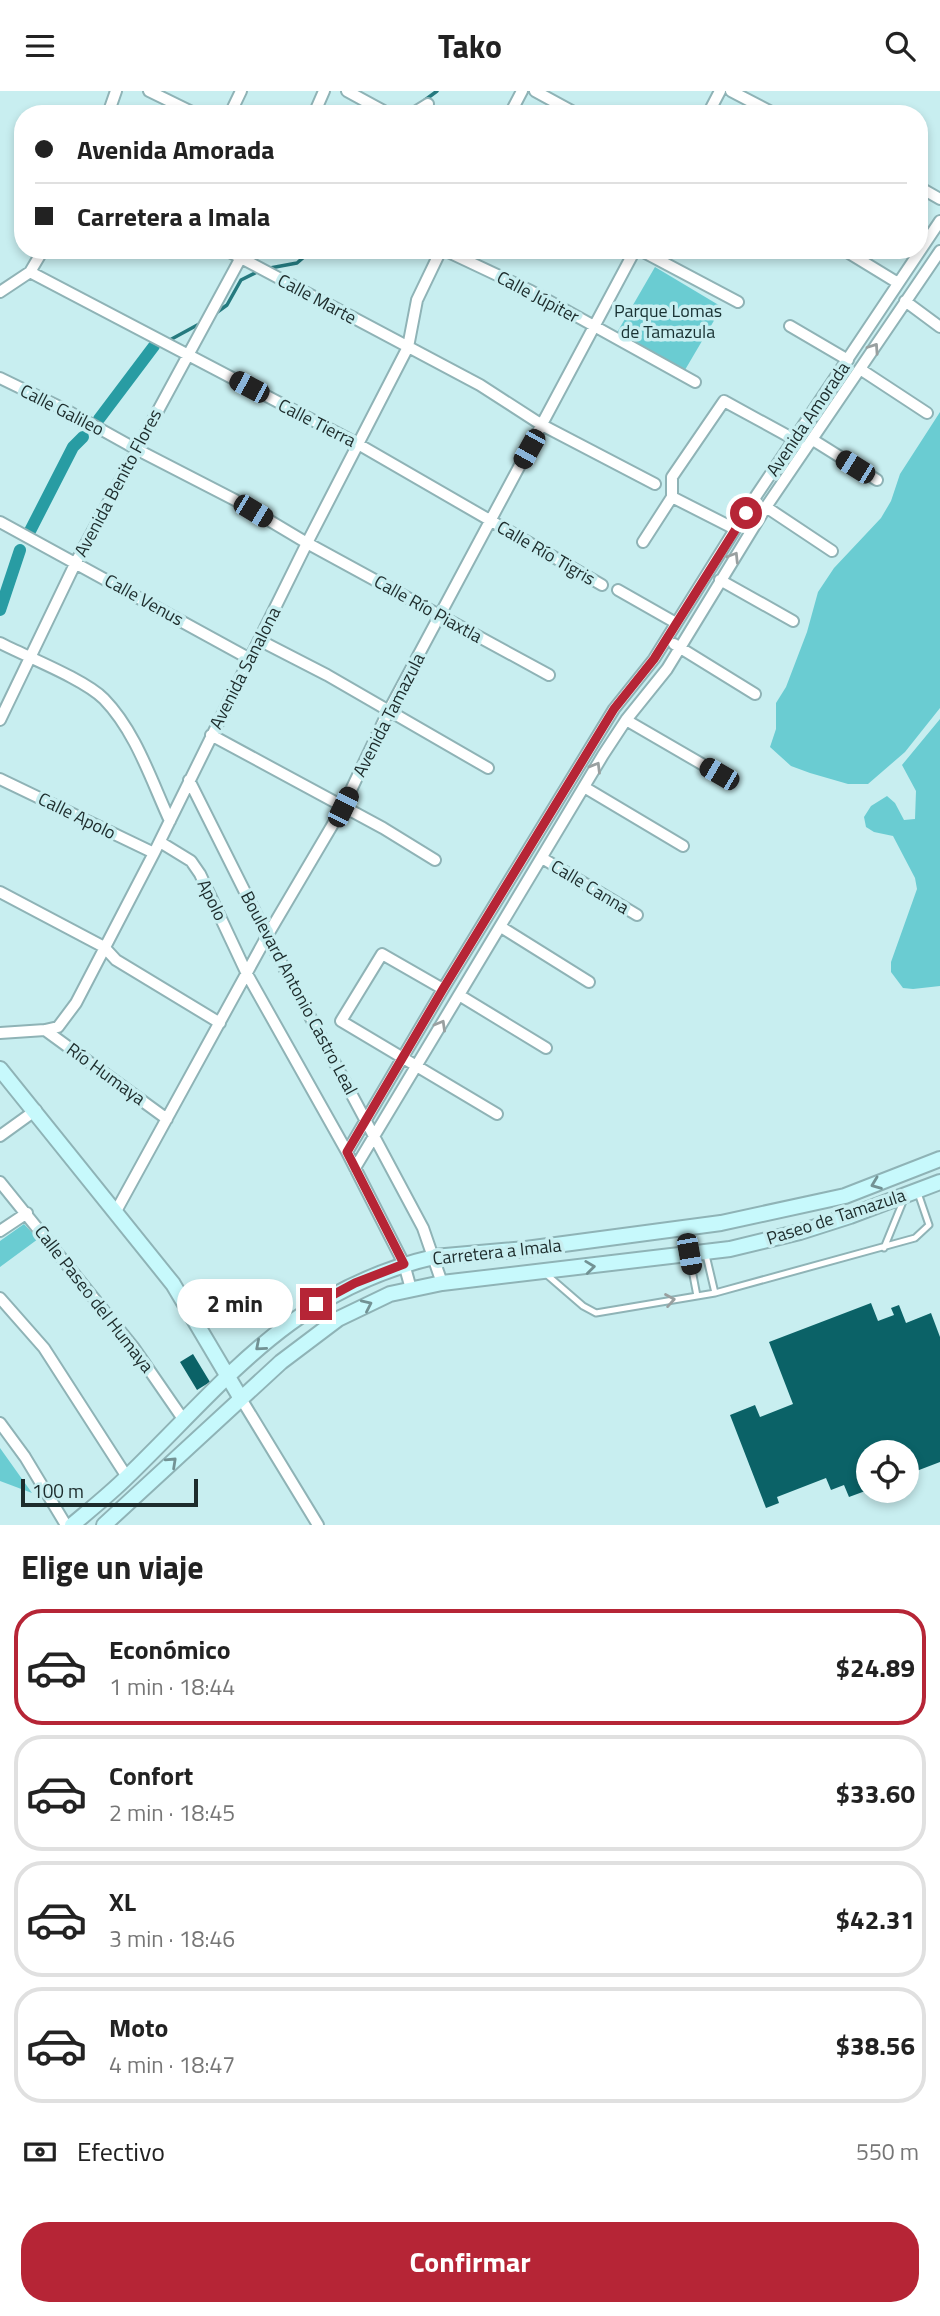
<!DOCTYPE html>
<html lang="es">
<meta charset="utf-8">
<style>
:root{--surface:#fff;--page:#f6f6f6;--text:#222;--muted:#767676;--line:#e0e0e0;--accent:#b62536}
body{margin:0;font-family:"Titillium Web",sans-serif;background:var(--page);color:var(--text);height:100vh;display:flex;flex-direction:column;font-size:26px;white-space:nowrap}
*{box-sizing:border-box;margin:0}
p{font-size:23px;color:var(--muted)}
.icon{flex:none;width:38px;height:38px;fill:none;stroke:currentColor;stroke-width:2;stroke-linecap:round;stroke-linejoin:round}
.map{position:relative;height:1434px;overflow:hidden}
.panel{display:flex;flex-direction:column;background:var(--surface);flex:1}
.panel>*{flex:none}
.hud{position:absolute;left:14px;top:14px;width:914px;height:154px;border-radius:28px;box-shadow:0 4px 10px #0003;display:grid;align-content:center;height:154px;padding:0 21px;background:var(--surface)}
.buttons{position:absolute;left:856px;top:1349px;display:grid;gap:14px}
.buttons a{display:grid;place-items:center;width:63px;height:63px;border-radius:50%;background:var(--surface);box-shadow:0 4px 10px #0003;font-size:35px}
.scale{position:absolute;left:21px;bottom:18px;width:177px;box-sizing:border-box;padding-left:7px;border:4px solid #1d2c2c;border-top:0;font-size:19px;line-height:24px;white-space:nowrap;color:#1d2c2c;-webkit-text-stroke:5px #c8eef0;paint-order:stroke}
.end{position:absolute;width:32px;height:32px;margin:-16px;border:9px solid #b62536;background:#fff;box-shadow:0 0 0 4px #fff}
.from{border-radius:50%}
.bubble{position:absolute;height:49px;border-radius:24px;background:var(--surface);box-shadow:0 4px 10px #0003;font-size:23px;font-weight:700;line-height:49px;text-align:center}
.car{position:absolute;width:21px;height:42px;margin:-21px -10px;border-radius:9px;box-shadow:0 0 5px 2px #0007;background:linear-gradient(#222 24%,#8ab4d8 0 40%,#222 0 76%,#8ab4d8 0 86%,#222 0)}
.hud b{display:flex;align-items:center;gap:24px;height:66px;font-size:26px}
.hud b+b{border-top:2px solid var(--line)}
.hud i{width:18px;height:18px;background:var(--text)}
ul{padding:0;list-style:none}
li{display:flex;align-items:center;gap:21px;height:116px;margin:0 14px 10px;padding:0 7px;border:4px solid var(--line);border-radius:28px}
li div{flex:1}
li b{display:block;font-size:26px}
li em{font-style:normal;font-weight:700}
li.current{border-color:var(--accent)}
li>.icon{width:63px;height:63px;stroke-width:1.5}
h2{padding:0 21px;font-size:32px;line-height:84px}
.pay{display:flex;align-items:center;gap:18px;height:77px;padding:0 21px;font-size:26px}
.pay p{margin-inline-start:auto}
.primary-button{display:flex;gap:14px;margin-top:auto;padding:14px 21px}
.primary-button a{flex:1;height:80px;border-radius:28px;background:var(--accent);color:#fff;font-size:28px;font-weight:700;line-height:80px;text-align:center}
header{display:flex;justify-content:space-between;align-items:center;height:91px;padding:0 21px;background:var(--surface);font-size:32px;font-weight:700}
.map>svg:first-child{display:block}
.green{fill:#6accd2}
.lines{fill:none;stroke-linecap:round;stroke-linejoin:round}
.stream{stroke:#257a7f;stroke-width:3.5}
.canal{stroke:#289ca3;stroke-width:12}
.building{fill:#0b6267}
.lane-casing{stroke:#8fb3b6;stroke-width:9}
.street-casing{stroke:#8fb3b6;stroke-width:14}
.secondary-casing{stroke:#8fb3b6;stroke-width:18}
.lane{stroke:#fff;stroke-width:5}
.street{stroke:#fff;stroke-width:10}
.secondary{stroke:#c7f9fc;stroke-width:14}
.oneway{stroke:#99a0a0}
.oneway2{stroke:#729294}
.route{stroke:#b62536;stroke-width:9}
.labels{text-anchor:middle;stroke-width:7;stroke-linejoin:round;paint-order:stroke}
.street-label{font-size:18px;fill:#1d2c2c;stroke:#c8eef0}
.park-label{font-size:18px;fill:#183132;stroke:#c8eef0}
</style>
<header><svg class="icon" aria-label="menu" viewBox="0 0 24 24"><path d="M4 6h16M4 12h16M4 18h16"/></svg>Tako<svg class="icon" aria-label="search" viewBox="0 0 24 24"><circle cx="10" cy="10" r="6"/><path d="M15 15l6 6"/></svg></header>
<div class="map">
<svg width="940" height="1434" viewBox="0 0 940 1434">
<rect width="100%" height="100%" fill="#c8eef0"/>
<path class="green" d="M655,176l67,40 -40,68 -67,-39z
M940,321v296l-35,44 -37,32h-20l-38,-11 -19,-7 -21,-19 6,-18v-26l10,-16 21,-55 11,-40 16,-24 47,-50 10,-17 9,-27z
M940,628v267l-27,3 -10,-1 -12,-16v-10l26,-73 -2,-11 -22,-42 -19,-4 -8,-5 -2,-10 7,-11 16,-10 8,7 9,17 11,-1 1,-28 -14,-26z
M24,1133l14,15 -38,28v-26z
M0,1357l32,45 -32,-12z"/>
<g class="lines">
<path class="stream" d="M425,9l12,-9
M270,177l27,-5 15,-13
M216,222l11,-8 14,-25 18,-9
M168,250l33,-18"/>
<path class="canal" d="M99,328l55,-73
M30,440l43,-84 10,-10
M0,519l20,-60"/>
</g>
<path class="building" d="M871,1212l7,18 16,-6 -3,-7 8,-3 7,18 25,-10 9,24v125l-34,13v-22h-38v37l-19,7 -5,-12 -13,5 -5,-12 -49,19 2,6 -13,5 -36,-93 25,-10 5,12 33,-13 -24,-62z
M193,1263l17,28 -13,8 -17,-28z"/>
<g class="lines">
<defs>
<path id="lane" d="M884,1157l20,-49
M689,1163l8,42
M706,1164l9,38
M546,1183l37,32 13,7 119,-20 200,-55 14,-13 -11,-32"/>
<path id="street" d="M149,0l47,23
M347,0l42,23
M535,0l42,23
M731,0l44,23
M108,23l8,-23
M230,23l11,-23
M314,23l10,-23
M412,23l16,-10
M510,23l12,-23
M708,23l12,-23
M919,96l21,12
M226,159l254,135 62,40 113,59
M444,159l87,41 164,91
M640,159l98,52
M844,159l54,33
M30,181l328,172 244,141
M0,201l30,-20 13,-22
M905,210l35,26
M790,235l58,34
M860,278l67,44
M0,287l66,32 70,39 99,51 72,43 242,132
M813,349l64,40
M672,406l63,32
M766,416l66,44
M0,431l250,137
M643,451l29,-45v-20l52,-76 75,41
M720,489l73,41
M618,499l58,33
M259,549l68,35 161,93
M0,552c27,14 84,36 104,56 32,33 47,81 66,122
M674,553l81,50
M0,629l76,-158 169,-312
M626,629l93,54
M211,644l172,93 52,32
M0,688l154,74
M189,689l78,156 156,292 19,55
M584,696l99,59
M160,751l31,19 9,13 47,100 100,178 57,112 7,25
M542,767l95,57
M0,801l104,55 12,13 104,63
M501,836l88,55
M443,898l-61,-35 -41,67 156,93
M459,904l87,53
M45,939l122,89
M0,942l45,-3 13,-3 18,-24 78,-150 153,-310 101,-196 9,-47 24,-50
M0,1045l36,-26
M347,1061l96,-163 171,-280 40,-50 102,-163 184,-275
M355,1077l248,-413 23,-35 41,-51 99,-162 174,-256
M0,1091l134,166 49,71
M115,1122l152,-277 76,-129 45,-95 247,-462
M0,1140l27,-18
M0,1207l44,50 83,129
M240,1306l78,128
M0,1332l25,34 41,68"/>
<path id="secondary" d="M0,978l173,215 67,113
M72,1434c19,-16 39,-32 56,-49 99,-96 164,-186 306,-219l92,-8 195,-26 124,-27 95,-37
M104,1434l177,-163 57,-43 52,-25 52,-11 288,-34 70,-17 50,-16 90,-34"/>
</defs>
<use href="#lane" class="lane-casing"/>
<use href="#street" class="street-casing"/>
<use href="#secondary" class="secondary-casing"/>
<use href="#lane" class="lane"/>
<use href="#street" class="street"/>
<use href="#secondary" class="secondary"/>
</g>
<defs><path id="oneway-chevron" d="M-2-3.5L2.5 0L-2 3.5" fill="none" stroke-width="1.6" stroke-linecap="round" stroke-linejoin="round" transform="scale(1.75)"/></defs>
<g class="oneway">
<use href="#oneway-chevron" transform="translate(874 257) rotate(-56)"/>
<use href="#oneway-chevron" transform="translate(734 466) rotate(-58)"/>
<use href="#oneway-chevron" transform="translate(596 676) rotate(-59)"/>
<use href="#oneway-chevron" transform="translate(441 934) rotate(-60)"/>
<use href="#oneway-chevron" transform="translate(670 1209) rotate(-10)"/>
</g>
<g class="oneway2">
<use href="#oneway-chevron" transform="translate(876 1093) rotate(159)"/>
<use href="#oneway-chevron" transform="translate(590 1176) rotate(-7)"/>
<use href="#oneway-chevron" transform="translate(367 1214) rotate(-25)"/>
<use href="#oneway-chevron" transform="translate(260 1255) rotate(139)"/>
<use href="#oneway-chevron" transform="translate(172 1371) rotate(-43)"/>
</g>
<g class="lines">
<path class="route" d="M316,1213l39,-21 49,-19 -57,-112 96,-163 171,-280 40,-50 92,-146"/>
</g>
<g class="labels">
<g class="street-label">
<text transform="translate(538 206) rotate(28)" y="6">Calle Júpiter</text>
<text transform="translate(317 208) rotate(28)" y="6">Calle Marte</text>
<text transform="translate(62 319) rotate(27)" y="6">Calle Galileo</text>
<text transform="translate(808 328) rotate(-56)" y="6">Avenida Amorada</text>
<text transform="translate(317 332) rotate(27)" y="6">Calle Tierra</text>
<text transform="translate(118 392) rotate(-62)" y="6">Avenida Benito Flores</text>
<text transform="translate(546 462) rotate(30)" y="6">Calle Río Tigris</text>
<text transform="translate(144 509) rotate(29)" y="6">Calle Venus</text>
<text transform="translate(428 518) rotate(29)" y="6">Calle Río Piaxtla</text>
<text transform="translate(245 577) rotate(-63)" y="6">Avenida Sanalona</text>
<text transform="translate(389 624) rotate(-63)" y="6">Avenida Tamazula</text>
<text transform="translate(77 725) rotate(26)" y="6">Calle Apolo</text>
<text transform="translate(590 796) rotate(31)" y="6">Calle Canna</text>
<text transform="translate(212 809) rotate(64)" y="6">Apolo</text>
<text transform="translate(299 902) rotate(62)" y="6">Boulevard Antonio Castro Leal</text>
<text transform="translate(106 983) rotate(36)" y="6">Río Humaya</text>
<text transform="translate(836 1126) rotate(-18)" y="6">Paseo de Tamazula</text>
<text transform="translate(497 1161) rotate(-6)" y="6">Carretera a Imala</text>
<text transform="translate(94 1208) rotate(52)" y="6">Calle Paseo del Humaya</text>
</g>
<g class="park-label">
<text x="668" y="226">Parque Lomas<tspan x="668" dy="21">de Tamazula</tspan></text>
</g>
</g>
</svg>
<div class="buttons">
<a><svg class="icon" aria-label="locate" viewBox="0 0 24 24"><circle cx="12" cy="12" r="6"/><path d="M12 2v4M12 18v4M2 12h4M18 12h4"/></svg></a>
</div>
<div class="scale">100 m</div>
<i class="end from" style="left:746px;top:422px"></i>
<i class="end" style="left:316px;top:1213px"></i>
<div class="bubble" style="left:177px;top:1188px;width:116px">2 min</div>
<i class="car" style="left:249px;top:296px;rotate:298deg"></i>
<i class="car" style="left:529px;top:358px;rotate:209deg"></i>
<i class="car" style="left:855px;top:376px;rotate:302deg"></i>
<i class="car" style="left:253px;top:420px;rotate:121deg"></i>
<i class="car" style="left:719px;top:683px;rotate:300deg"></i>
<i class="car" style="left:343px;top:716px;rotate:26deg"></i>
<i class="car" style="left:689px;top:1163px;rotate:170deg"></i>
<div class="hud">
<b><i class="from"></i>Avenida Amorada</b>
<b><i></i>Carretera a Imala</b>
</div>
</div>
<section class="panel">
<h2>Elige un viaje</h2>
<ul>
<li class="current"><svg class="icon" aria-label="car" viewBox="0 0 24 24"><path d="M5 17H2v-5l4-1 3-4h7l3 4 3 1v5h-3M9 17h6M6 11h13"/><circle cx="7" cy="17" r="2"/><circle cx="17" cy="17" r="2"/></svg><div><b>Económico</b><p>1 min · 18:44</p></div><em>$24.89</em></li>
<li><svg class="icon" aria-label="car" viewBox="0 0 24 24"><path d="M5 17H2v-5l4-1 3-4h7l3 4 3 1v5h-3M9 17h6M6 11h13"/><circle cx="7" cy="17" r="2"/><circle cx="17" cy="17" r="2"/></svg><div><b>Confort</b><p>2 min · 18:45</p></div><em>$33.60</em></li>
<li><svg class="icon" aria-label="car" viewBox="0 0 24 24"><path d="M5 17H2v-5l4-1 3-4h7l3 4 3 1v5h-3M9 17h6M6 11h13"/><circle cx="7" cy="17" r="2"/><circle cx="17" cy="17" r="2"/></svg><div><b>XL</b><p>3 min · 18:46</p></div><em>$42.31</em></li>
<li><svg class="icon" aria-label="car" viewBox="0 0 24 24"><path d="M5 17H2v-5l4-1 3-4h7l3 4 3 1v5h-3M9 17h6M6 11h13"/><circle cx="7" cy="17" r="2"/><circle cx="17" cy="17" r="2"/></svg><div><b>Moto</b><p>4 min · 18:47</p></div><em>$38.56</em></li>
</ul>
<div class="pay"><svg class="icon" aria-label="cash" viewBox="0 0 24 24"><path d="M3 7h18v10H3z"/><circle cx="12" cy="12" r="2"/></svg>Efectivo<p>550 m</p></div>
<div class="primary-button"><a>Confirmar</a></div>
</section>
